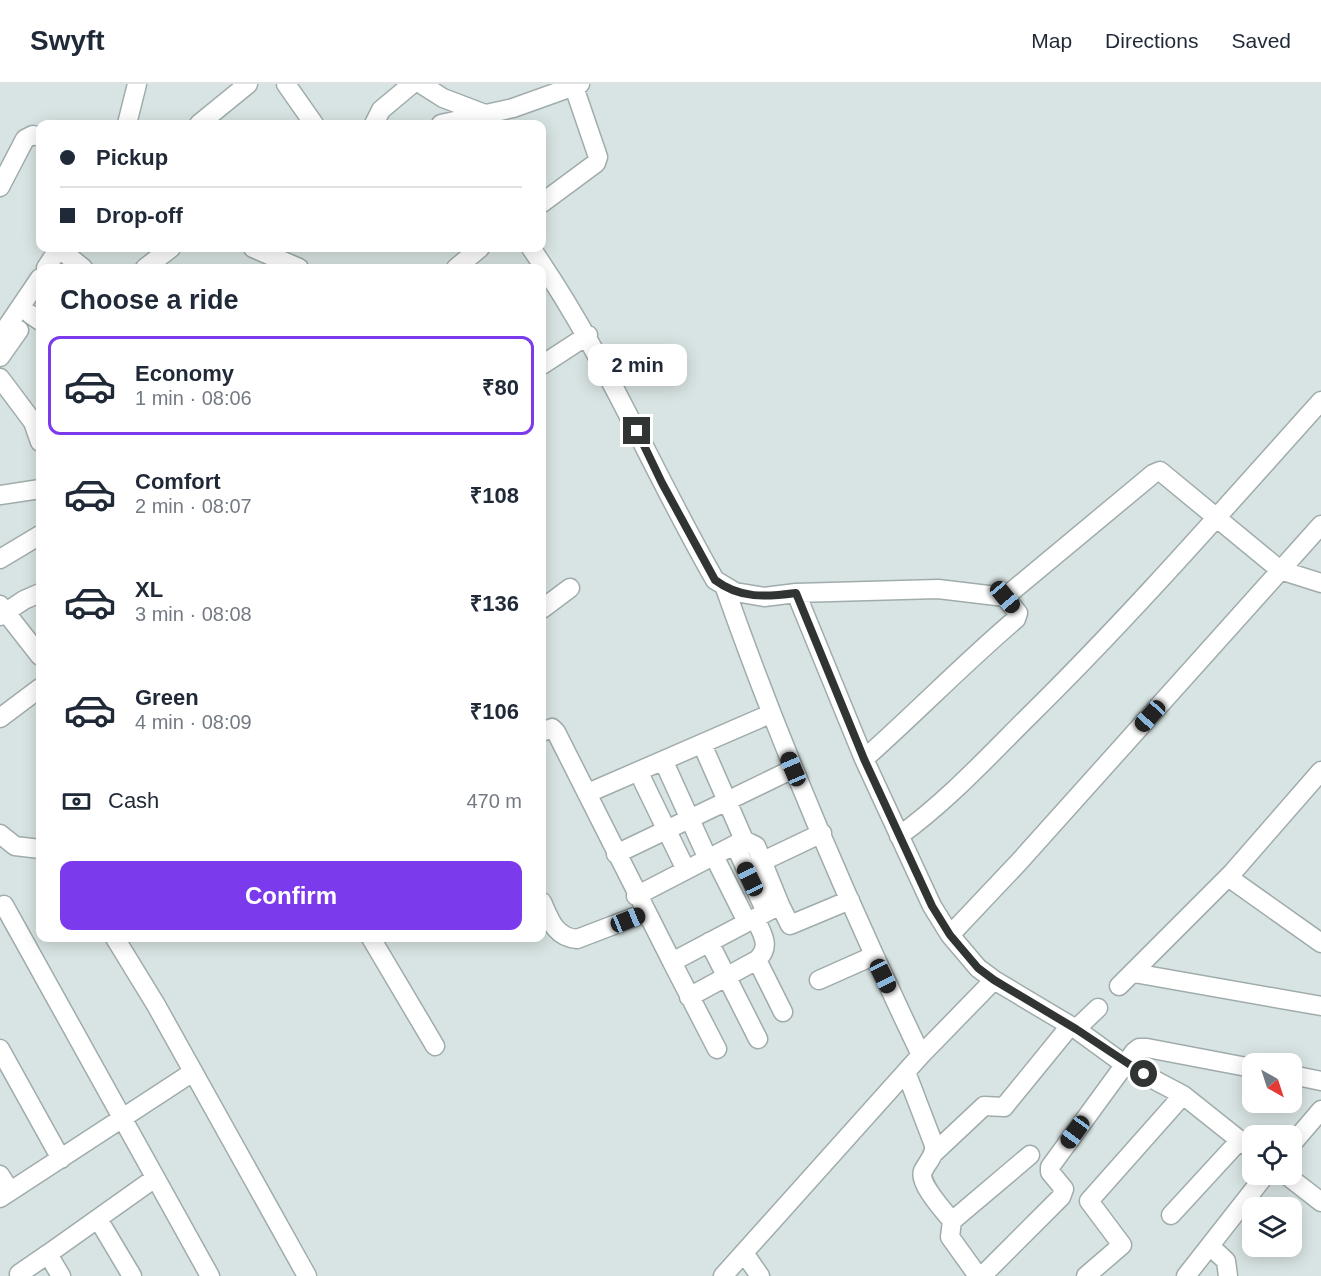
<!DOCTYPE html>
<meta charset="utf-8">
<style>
:root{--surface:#fff;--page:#f6f6f7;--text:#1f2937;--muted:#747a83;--line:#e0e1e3;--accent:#7c3aed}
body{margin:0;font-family:Arial,sans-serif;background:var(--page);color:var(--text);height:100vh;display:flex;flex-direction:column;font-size:22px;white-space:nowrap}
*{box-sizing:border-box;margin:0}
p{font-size:20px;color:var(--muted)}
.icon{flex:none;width:33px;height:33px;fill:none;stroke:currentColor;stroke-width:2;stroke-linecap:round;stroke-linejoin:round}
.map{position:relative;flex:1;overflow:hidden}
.panel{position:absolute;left:36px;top:180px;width:510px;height:678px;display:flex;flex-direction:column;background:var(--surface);border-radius:12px;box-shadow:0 3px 15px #0003}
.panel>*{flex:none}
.guide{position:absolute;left:36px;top:36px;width:510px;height:132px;border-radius:12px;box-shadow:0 3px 15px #0003;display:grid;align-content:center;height:132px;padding:0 24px;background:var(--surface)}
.needle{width:39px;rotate:141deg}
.buttons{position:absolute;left:1242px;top:969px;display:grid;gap:12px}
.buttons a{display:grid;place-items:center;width:60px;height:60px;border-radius:12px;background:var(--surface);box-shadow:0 3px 15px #0003;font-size:30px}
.end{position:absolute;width:27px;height:27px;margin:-14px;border:8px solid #303534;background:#fff;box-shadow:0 0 0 3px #fff}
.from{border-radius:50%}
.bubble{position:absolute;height:42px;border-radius:12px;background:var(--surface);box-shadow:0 3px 15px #0003;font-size:20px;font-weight:700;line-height:42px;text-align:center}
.car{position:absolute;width:18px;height:36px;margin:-18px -9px;border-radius:8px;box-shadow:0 0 4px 2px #0007;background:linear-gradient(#222 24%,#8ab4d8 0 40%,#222 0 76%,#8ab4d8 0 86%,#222 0)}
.guide b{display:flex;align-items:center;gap:21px;height:57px;font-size:22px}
.guide b+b{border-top:2px solid var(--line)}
.guide i{width:15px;height:15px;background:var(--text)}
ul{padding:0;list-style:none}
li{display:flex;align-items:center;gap:18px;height:99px;margin:0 12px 9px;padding:0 12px;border:3px solid transparent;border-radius:12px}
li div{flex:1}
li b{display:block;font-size:22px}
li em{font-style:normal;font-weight:700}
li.on{border-color:var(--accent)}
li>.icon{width:54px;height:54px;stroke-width:1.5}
h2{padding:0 24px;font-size:27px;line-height:72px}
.pay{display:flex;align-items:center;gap:15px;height:66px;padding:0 24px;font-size:22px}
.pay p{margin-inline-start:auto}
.cta{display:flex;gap:12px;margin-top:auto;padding:12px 24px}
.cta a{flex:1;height:69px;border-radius:12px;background:var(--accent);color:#fff;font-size:24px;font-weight:700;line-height:69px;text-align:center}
header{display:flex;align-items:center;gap:36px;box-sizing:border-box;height:84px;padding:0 30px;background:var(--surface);border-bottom:2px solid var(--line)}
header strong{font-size:28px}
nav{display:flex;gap:33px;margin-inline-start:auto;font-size:21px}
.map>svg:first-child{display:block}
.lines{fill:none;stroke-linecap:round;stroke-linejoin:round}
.minor-casing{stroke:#a0acab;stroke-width:21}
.minor{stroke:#fff;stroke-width:18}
.route{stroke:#303534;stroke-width:8}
</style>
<header>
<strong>Swyft</strong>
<nav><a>Map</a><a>Directions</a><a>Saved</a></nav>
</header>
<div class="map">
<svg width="1321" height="1192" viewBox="0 0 1321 1192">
<rect width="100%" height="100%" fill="#d8e4e3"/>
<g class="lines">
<defs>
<path id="minor" d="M286,0l28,40
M421,0l22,14 42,16
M127,40l10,-40
M199,40l49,-40
M374,40l7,-14 31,-26
M441,40l72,-16 67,-24
M0,103l25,-48 8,-4 7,2
M542,119l54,-40 2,-6 -25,-73
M253,164l46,20
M531,164c74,106 120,221 184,332l20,12 29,5 32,-4 142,-4 67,8 148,-123 7,-3 120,99 41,13
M67,171l16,13
M46,184l13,-20
M145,184l26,-20
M456,184l24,-20
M30,230l10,7
M0,253l40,-59
M0,273l19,-27
M542,281l46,-30
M0,294l33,44 7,20
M0,411l40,-6
M0,475l40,-24
M725,504c56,159 123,315 196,467
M796,509l68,166 68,147 18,29 28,33 16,12 82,49 48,35 59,31 69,55
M0,521l40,51
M542,525l28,-21
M0,532l24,-16 16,-7
M0,634l40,-30
M542,648l10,-4 4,4 116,230 108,-57 10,20 60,-25
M702,660l25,57 66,-32
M864,675c52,-46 99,-95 152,-140l2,-6 -13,-16
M664,678l44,97
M639,689l47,97
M588,709l182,-79
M0,750l15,12 25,3
M899,752c47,-34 86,-76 127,-117 103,-101 198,-210 295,-318
M744,756l12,6 24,59
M735,761l31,67
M616,770l111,-53 17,39 -108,56
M714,772l33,66
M761,778l61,-29
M1228,793l93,66
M542,818c8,18 13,35 35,37l68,-26
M4,821l206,371
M755,834c7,16 17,28 2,42
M950,851l69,-73 302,-337
M115,854l41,67 151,271
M371,854l64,108
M709,858l49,97
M672,878l45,87
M1134,889l187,33
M819,896l54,-24
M1119,902l114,-114 88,-101
M689,913l68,-37 26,52
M1076,945l22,-21
M0,965l61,110
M906,988l28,73c1,11 -6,16 -11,26 -5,12 21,40 29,50
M1292,991l29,6
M1292,1060l29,-34
M935,1068l49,-46 20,1 66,-81
M1285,1090l36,28
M0,1091l10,16
M0,1114l193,-126
M1171,1131l69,-75
M98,1135l34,57
M1210,1162l16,15 2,15
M744,1169l16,23
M19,1190l29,-20
M61,1192l-13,-22 107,-76
M723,1192l198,-221 73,-75
M978,1192l-28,-39 2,-16 78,-66
M982,1192l79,-79 3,-8 -14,-17v-5l84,-115 5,-4h8l105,20
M1086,1192l36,-31 -33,-44 94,-106
M1186,1192l80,-102"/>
</defs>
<use href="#minor" class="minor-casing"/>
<use href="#minor" class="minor"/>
</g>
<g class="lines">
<path class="route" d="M637,347l25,52 53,97c25,19 51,17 81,13l68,166 68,147 18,29 28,33 16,12 82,49 68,45"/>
</g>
</svg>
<div class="buttons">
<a><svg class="needle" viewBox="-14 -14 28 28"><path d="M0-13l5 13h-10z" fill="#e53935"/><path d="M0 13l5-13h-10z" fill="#747a83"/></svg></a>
<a><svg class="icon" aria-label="locate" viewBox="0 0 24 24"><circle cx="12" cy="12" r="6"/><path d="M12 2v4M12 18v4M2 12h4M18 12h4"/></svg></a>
<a><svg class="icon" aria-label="layers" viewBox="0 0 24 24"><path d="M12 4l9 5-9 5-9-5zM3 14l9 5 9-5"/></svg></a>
</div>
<i class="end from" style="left:1144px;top:990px"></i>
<i class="end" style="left:637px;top:347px"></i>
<div class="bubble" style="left:588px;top:260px;width:99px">2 min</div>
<i class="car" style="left:1005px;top:513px;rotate:140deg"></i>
<i class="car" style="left:1150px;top:632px;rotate:222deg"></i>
<i class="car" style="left:793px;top:685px;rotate:337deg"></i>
<i class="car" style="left:750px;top:795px;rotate:335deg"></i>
<i class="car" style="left:628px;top:836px;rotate:68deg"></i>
<i class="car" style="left:883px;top:892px;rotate:154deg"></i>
<i class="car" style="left:1075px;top:1048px;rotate:216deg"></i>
<div class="guide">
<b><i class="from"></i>Pickup</b>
<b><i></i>Drop-off</b>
</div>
<section class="panel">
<h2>Choose a ride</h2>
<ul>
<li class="on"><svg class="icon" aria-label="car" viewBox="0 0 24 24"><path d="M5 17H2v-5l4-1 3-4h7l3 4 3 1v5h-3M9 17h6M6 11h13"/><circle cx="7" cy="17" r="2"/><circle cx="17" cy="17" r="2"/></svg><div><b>Economy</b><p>1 min · 08:06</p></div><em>₹80</em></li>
<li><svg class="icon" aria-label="car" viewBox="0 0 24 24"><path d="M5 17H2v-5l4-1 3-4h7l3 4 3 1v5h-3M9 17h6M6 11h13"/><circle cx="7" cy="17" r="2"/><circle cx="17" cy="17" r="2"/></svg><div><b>Comfort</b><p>2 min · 08:07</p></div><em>₹108</em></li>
<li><svg class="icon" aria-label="car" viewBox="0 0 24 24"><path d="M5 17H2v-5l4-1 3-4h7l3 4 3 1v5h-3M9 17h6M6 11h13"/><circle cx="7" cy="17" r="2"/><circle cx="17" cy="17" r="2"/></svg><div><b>XL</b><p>3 min · 08:08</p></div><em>₹136</em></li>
<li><svg class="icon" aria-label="car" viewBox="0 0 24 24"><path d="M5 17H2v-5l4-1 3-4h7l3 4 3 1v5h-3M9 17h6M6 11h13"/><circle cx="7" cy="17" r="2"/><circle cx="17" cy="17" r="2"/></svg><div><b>Green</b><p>4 min · 08:09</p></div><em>₹106</em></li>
</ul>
<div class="pay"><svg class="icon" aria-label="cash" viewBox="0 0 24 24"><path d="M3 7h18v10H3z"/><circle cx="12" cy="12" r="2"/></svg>Cash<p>470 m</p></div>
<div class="cta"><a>Confirm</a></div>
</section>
</div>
